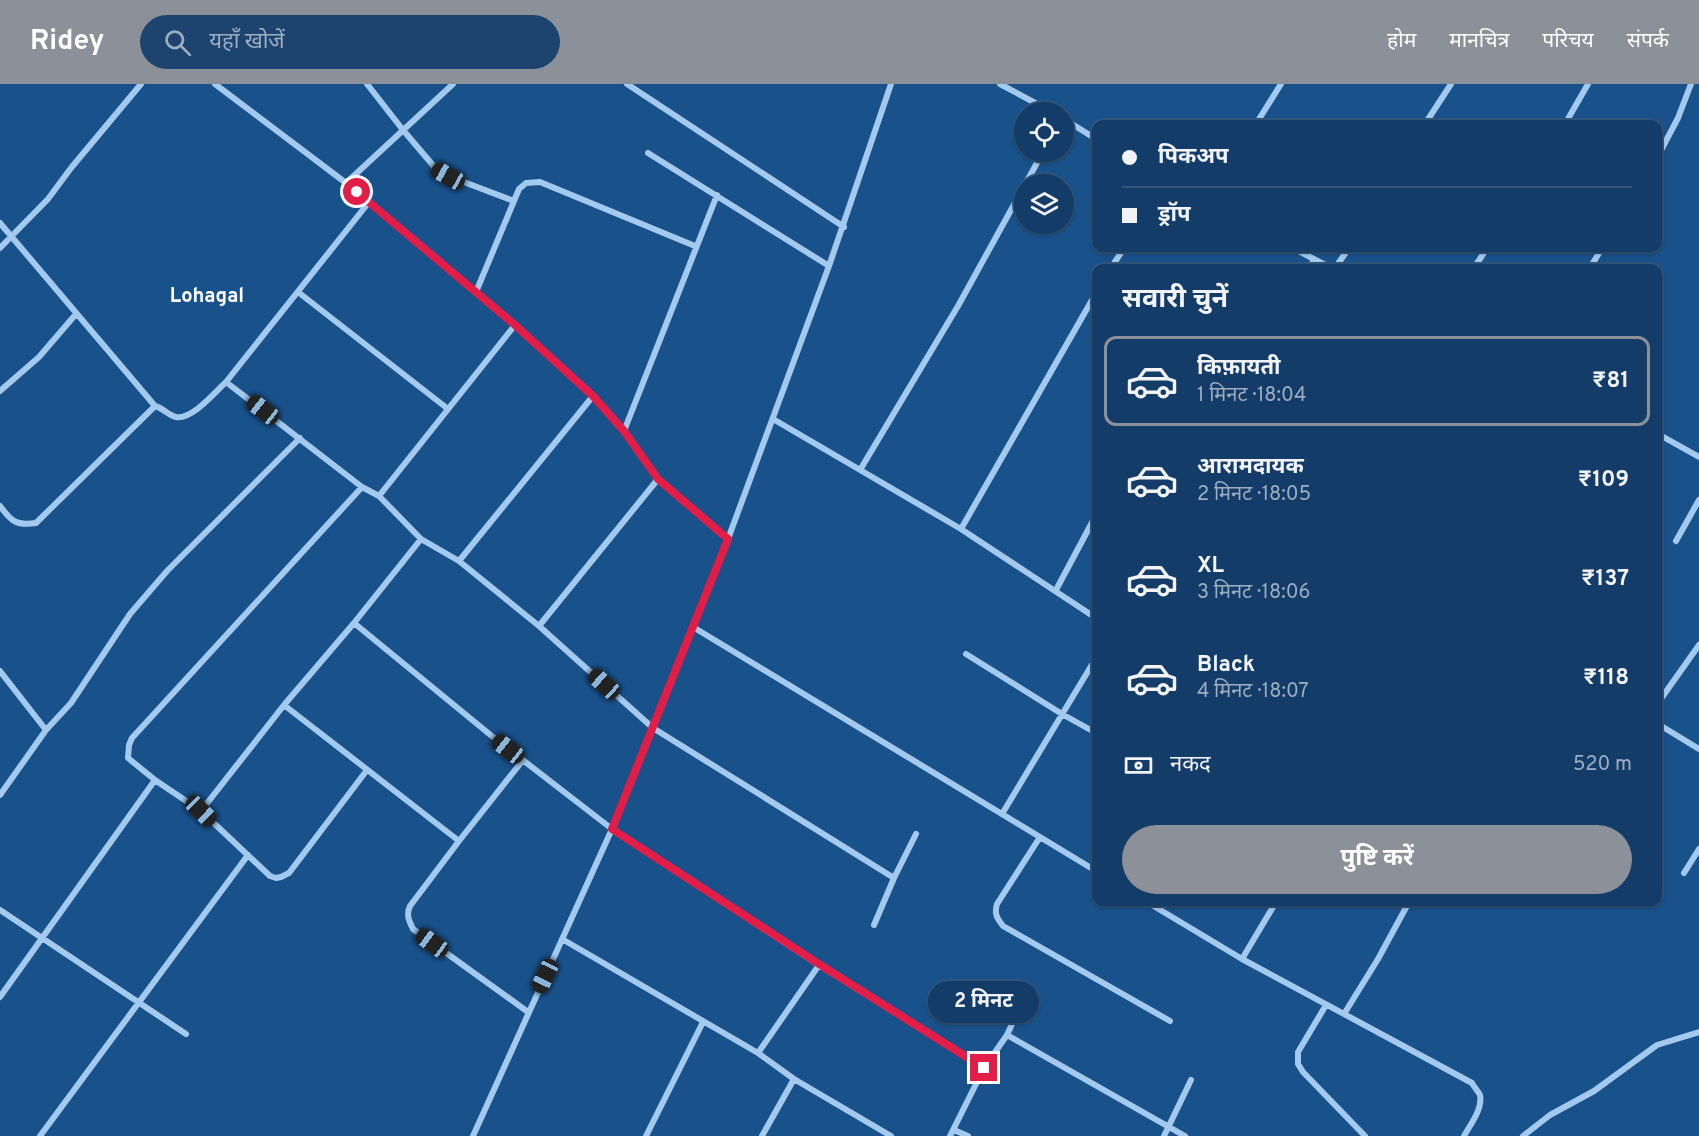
<!DOCTYPE html>
<html lang="hi">
<meta charset="utf-8">
<style>
:root{--surface:#133d68;--page:#1c446e;--text:#f1f3f6;--muted:#9daec0;--line:#32567c;--accent:#8c9099}
body{margin:0;font-family:Overpass,"Noto Sans Devanagari",sans-serif;background:var(--page);color:var(--text);height:100vh;display:flex;flex-direction:column;font-size:22px;white-space:nowrap}
*{box-sizing:border-box;margin:0}
p{font-size:20px;color:var(--muted)}
.icon{flex:none;width:33px;height:33px;fill:none;stroke:currentColor;stroke-width:2;stroke-linecap:round;stroke-linejoin:round}
.map{position:relative;flex:1;overflow:hidden}
.drawer{position:absolute;left:1092px;top:180px;width:570px;height:642px;display:flex;flex-direction:column;background:var(--surface);border-radius:12px;box-shadow:0 2px 4px #0004,0 0 0 2px var(--line)}
.drawer>*{flex:none}
.guide{position:absolute;left:1092px;top:36px;width:570px;height:132px;border-radius:12px;box-shadow:0 2px 4px #0004,0 0 0 2px var(--line);display:grid;align-content:center;height:132px;padding:0 30px;background:var(--surface)}
.controls{position:absolute;left:1014px;top:18px;display:grid;gap:12px}
.controls a{display:grid;place-items:center;width:60px;height:60px;border-radius:50%;background:var(--surface);box-shadow:0 2px 4px #0004,0 0 0 2px var(--line);font-size:30px}
.end{position:absolute;width:27px;height:27px;margin:-14px;border:8px solid #e11d48;background:#fff;box-shadow:0 0 0 3px #fff}
.from{border-radius:50%}
.bubble{position:absolute;height:42px;border-radius:21px;background:var(--surface);box-shadow:0 2px 4px #0004,0 0 0 2px var(--line);font-size:20px;font-weight:700;line-height:42px;text-align:center}
.car{position:absolute;width:18px;height:36px;margin:-18px -9px;border-radius:8px;box-shadow:0 0 4px 2px #0007;background:linear-gradient(#222 24%,#8ab4d8 0 40%,#222 0 76%,#8ab4d8 0 86%,#222 0)}
.guide b{display:flex;align-items:center;gap:21px;height:57px;font-size:22px}
.guide b+b{border-top:2px solid var(--line)}
.guide i{width:15px;height:15px;background:var(--text)}
ul{padding:0;list-style:none}
li{display:flex;align-items:center;gap:18px;height:90px;margin:0 12px 9px;padding:0 18px;border:3px solid transparent;border-radius:12px}
li div{flex:1}
li b{display:block;font-size:22px}
li em{font-style:normal;font-weight:700}
li.active{border-color:var(--accent)}
li>.icon{width:54px;height:54px;stroke-width:1.5}
h2{padding:0 30px;font-size:27px;line-height:72px}
.pay{display:flex;align-items:center;gap:15px;height:66px;padding:0 30px;font-size:22px}
.pay p{margin-inline-start:auto}
.action{display:flex;gap:12px;margin-top:auto;padding:12px 30px}
.action a{flex:1;height:69px;border-radius:36px;background:var(--accent);color:#fff;font-size:24px;font-weight:700;line-height:69px;text-align:center}
header{display:flex;align-items:center;gap:36px;box-sizing:border-box;height:84px;padding:0 30px;background:var(--accent);color:#fff}
header strong{font-size:28px}
nav{display:flex;gap:33px;margin-inline-start:auto;font-size:21px}
.search{width:420px;height:54px;background:var(--page);display:flex;align-items:center;gap:15px;box-sizing:border-box;padding:0 21px;border-radius:33px;color:var(--muted);font-size:22px}
.map>svg:first-child{display:block}
.lines{fill:none;stroke-linecap:round;stroke-linejoin:round}
.street{stroke:#a3c9ee;stroke-width:6}
.route{stroke:#e11d48;stroke-width:8}
.labels{text-anchor:middle;stroke-width:5;stroke-linejoin:round;paint-order:stroke}
.quarter-label{font-size:20px;font-weight:bold;fill:#fff;stroke:#19518b}
</style>
<header>
<strong>Ridey</strong>
<div class="search"><svg class="icon" aria-label="search" viewBox="0 0 24 24"><circle cx="10" cy="10" r="6"/><path d="M15 15l6 6"/></svg>यहाँ खोजें</div>
<nav><a>होम</a><a>मानचित्र</a><a>परिचय</a><a>संपर्क</a></nav>
</header>
<div class="map">
<svg width="1699" height="1052" viewBox="0 0 1699 1052">
<rect width="100%" height="100%" fill="#19518b"/>
<g class="lines">
<path class="street" d="M215,0l131,99 169,142 78,71 31,35 34,48 70,60
M367,0l36,46 34,40 11,6 66,25
M627,0l217,143
M1000,0l52,28
M1064,35l32,20
M1256,40l25,-40
M1425,40l26,-40
M1565,40l23,-40
M648,69l181,113
M1658,72l20,-38 13,-34
M346,99l107,-99
M369,118l-143,180 136,105 17,9 42,43 38,22 80,65 114,102 241,150
M0,139l155,183
M0,164l48,-49 23,-31 70,-84
M1293,164l38,20
M1111,184l13,-20
M1309,184l5,-8
M1335,184l14,-20
M1474,184l13,-20
M1590,184l12,-20
M298,208l150,117
M476,208l43,-103 7,-6 14,-1 155,64
M0,307l39,-34 37,-43
M773,335l188,110 135,89
M624,347l93,-236
M1658,350l41,23
M860,386l98,-164 85,-154
M362,403l-230,251 -3,7 -1,13 27,22 46,31 69,65 6,2 5,-1 8,-4 78,-103
M379,412l136,-171
M0,422c11,15 16,20 36,17l119,-117c8,2 13,9 21,11 16,3 39,-25 50,-35
M961,445l135,-236
M1676,457l23,-41
M459,477l134,-165
M1056,506l40,-75
M354,539l67,-84
M539,542l119,-147
M693,543l403,244
M966,570l96,60 34,19
M0,587l46,59
M1658,619l41,-58
M284,621l175,136
M1658,640l41,25
M523,676l-64,81 -49,65c-4,9 -1,15 3,23l115,83
M0,711l46,-65 25,-27 59,-89 37,-43 133,-133
M201,727l83,-106 70,-82 139,114 119,92 207,136 165,103
M1002,730l94,-156
M1040,753l-43,67c-3,10 0,14 6,22l167,95
M1684,789l15,-24
M1147,818l95,57 230,124c2,4 6,8 8,12 3,14 -10,30 -16,41
M0,826l186,124
M874,841l20,-47 22,-44
M562,855l196,114 36,26 97,57
M1242,875l34,-57
M0,913l155,-217
M1326,921l-28,47v12l5,8 62,64
M1344,930l34,-55 31,-57
M1007,951l178,101
M758,969l61,-88
M954,1046l14,6
M40,1052l208,-281
M473,1052l139,-307 41,-101 75,-189 101,-273 62,-182
M646,1052l57,-114
M762,1052l32,-57
M950,1052l34,-68 23,-33 18,-39
M1164,1052l27,-56
M1523,1052l27,-21 44,-24 63,-46 42,-13"/>
</g>
<g class="lines">
<path class="route" d="M357,108l158,133 78,71 31,35 34,48 70,60 -116,290 207,135 165,104"/>
</g>
<g class="labels">
<g class="quarter-label">
<text x="207" y="218">Lohagal</text>
</g>
</g>
</svg>
<div class="controls">
<a><svg class="icon" aria-label="locate" viewBox="0 0 24 24"><circle cx="12" cy="12" r="6"/><path d="M12 2v4M12 18v4M2 12h4M18 12h4"/></svg></a>
<a><svg class="icon" aria-label="layers" viewBox="0 0 24 24"><path d="M12 4l9 5-9 5-9-5zM3 14l9 5 9-5"/></svg></a>
</div>
<i class="end from" style="left:357px;top:108px"></i>
<i class="end" style="left:984px;top:984px"></i>
<div class="bubble" style="left:928px;top:897px;width:111px">2 मिनट</div>
<i class="car" style="left:448px;top:92px;rotate:299deg"></i>
<i class="car" style="left:263px;top:326px;rotate:308deg"></i>
<i class="car" style="left:604px;top:600px;rotate:312deg"></i>
<i class="car" style="left:508px;top:665px;rotate:308deg"></i>
<i class="car" style="left:201px;top:727px;rotate:134deg"></i>
<i class="car" style="left:432px;top:859px;rotate:306deg"></i>
<i class="car" style="left:545px;top:892px;rotate:205deg"></i>
<div class="guide">
<b><i class="from"></i>पिकअप</b>
<b><i></i>ड्रॉप</b>
</div>
<section class="drawer">
<h2>सवारी चुनें</h2>
<ul>
<li class="active"><svg class="icon" aria-label="car" viewBox="0 0 24 24"><path d="M5 17H2v-5l4-1 3-4h7l3 4 3 1v5h-3M9 17h6M6 11h13"/><circle cx="7" cy="17" r="2"/><circle cx="17" cy="17" r="2"/></svg><div><b>किफ़ायती</b><p>1 मिनट · 18:04</p></div><em>₹81</em></li>
<li><svg class="icon" aria-label="car" viewBox="0 0 24 24"><path d="M5 17H2v-5l4-1 3-4h7l3 4 3 1v5h-3M9 17h6M6 11h13"/><circle cx="7" cy="17" r="2"/><circle cx="17" cy="17" r="2"/></svg><div><b>आरामदायक</b><p>2 मिनट · 18:05</p></div><em>₹109</em></li>
<li><svg class="icon" aria-label="car" viewBox="0 0 24 24"><path d="M5 17H2v-5l4-1 3-4h7l3 4 3 1v5h-3M9 17h6M6 11h13"/><circle cx="7" cy="17" r="2"/><circle cx="17" cy="17" r="2"/></svg><div><b>XL</b><p>3 मिनट · 18:06</p></div><em>₹137</em></li>
<li><svg class="icon" aria-label="car" viewBox="0 0 24 24"><path d="M5 17H2v-5l4-1 3-4h7l3 4 3 1v5h-3M9 17h6M6 11h13"/><circle cx="7" cy="17" r="2"/><circle cx="17" cy="17" r="2"/></svg><div><b>Black</b><p>4 मिनट · 18:07</p></div><em>₹118</em></li>
</ul>
<div class="pay"><svg class="icon" aria-label="cash" viewBox="0 0 24 24"><path d="M3 7h18v10H3z"/><circle cx="12" cy="12" r="2"/></svg>नकद<p>520 m</p></div>
<div class="action"><a>पुष्टि करें</a></div>
</section>
</div>
